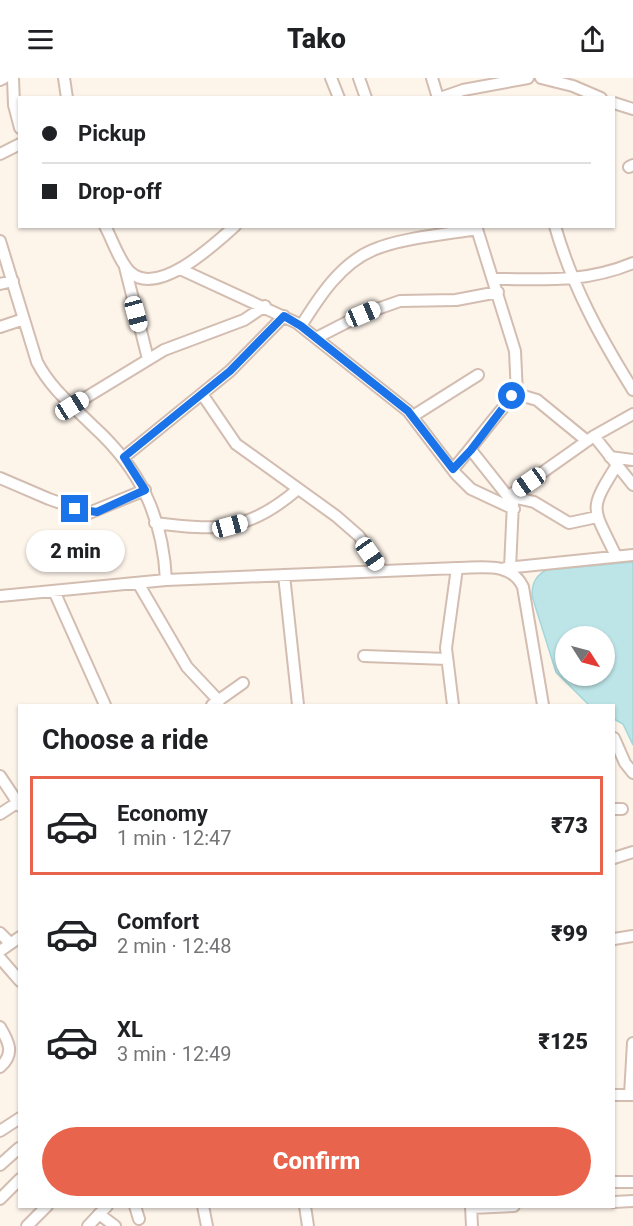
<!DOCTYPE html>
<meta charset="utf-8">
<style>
:root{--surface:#fff;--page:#f6f6f6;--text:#202124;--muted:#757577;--line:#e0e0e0;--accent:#e9644d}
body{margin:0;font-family:Roboto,sans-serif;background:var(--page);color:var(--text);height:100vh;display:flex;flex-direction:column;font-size:22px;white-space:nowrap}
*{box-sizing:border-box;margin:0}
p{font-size:20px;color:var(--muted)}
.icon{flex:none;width:33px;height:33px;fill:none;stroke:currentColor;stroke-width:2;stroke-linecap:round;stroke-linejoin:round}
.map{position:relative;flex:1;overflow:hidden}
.sheet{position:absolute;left:18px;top:626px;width:597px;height:504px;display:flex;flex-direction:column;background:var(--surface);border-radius:0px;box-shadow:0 2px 4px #0004}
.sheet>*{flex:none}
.guide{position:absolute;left:18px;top:18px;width:597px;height:132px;border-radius:0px;box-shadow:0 2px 4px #0004;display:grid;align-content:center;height:132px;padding:0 24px;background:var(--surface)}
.needle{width:39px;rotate:126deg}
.fabs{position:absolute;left:555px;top:548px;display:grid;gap:12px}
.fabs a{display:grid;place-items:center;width:60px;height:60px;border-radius:50%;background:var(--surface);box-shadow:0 2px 4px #0004;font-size:30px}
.end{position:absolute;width:27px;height:27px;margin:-14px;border:8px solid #1a73e8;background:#fff;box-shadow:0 0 0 3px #fff}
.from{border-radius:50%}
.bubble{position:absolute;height:42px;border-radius:21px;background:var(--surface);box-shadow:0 2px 4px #0004;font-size:20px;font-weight:800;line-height:42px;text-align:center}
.car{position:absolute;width:18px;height:36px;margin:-18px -9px;border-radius:8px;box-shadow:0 0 4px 2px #0007;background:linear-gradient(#fff 24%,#345 0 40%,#fff 0 76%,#345 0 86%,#fff 0)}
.guide b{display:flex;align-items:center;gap:21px;height:57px;font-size:22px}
.guide b+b{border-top:2px solid var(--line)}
.guide i{width:15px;height:15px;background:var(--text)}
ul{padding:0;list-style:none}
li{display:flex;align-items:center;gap:18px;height:99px;margin:0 12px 9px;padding:0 12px;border:3px solid transparent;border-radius:0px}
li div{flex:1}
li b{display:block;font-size:22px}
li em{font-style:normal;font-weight:800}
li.active{border-color:var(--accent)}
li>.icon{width:54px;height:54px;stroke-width:1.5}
h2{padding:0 24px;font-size:27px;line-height:72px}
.cta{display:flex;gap:12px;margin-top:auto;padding:12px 24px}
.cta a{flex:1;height:69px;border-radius:36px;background:var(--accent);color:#fff;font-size:24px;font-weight:800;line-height:69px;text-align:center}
header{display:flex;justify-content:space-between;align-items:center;height:78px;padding:0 24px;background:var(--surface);font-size:27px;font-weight:800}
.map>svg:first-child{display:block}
.water{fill:#bde5e8;stroke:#a3d6da;stroke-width:1.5;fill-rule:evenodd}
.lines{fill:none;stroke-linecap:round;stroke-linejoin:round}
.minor-casing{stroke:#d3bdb1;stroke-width:14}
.minor{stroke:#fff;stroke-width:10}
.route{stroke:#1a73e8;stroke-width:8}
</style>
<header><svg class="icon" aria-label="menu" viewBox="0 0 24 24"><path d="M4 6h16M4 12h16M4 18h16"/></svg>Tako<svg class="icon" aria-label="share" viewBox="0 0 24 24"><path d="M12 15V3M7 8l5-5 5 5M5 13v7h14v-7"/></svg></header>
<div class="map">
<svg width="633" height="1148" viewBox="0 0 633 1148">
<rect width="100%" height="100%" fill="#fdf4ea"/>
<path class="water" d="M633,484v183l-10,-21 -9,-5v-14h-25l-33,-33 -24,-76c0,-13 3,-19 14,-26zM566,558h38v39h-38z"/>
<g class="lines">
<defs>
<path id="minor" d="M13,0l1,27 6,23
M64,0l3,20
M331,0l8,20
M359,0l7,20
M432,0l6,20
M541,0l32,8 28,12
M0,2l4,-2
M440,20l23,-8 65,-12
M614,25l19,6
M0,76l20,-10
M629,89l4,-2
M105,148c8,15 14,35 25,46 28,26 86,-29 105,-46
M476,148l39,125 2,43
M555,148c17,60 45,111 78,164
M0,163l37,121c14,27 36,44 57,65 46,42 69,90 72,153
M125,189l23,92
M180,191l117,54 111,88 48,63 15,15 43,20
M494,201c50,0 91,4 139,-16
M0,206l13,-3
M301,248c18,-29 40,-63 72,-76 27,-12 74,-16 104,-21
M0,249l24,-8
M316,260l47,-24 37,-13 56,-1 42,-8
M202,316l34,50 100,72 23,20 23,35
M72,328l92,-56 80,-30 21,-14
M413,338l65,-41
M594,358l39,49
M471,372l42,53 -3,65
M124,379l106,-86 54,-55
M610,379l23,3
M453,391c13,-13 55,-71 64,-75l20,6 50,41
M0,400l49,21 40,14 56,-23
M509,418l85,-60 39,-22
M509,418l25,6 35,21 28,-6
M155,445c63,8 93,9 143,-34
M616,478c-23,-49 -29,-44 1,-91
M505,490l128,-13
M284,497l14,130
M138,505l49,84 32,34
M54,513l51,114
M0,518l166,-16 291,-12c25,0 54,-7 66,19l20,118
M364,578l83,3
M212,627l31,-22
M453,627l-7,-57 11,-80
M614,660l11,25 8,10
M0,698l20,30
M614,731h8
M0,736l20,-13
M614,780l19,-6
M0,855l10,10
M614,861l19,-3
M0,873l20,-14
M0,880l20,23
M0,949c9,15 15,27 0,40
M614,1017h19
M630,1017l3,-52
M0,1053l20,-13
M0,1087l19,-17
M614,1104h19
M0,1121l20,-20
M614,1124l19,-1
M135,1128l4,13
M203,1128l4,20
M305,1128l3,20
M471,1128l1,20
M471,1130l43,-2
M99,1136l16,12
M27,1148l20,-20
M88,1148l19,-20"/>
</defs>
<use href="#minor" class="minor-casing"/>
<use href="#minor" class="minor"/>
</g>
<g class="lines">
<path class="route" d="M75,431l22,3 48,-22 -21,-33 106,-86 54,-55 17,10 107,85 45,58 18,-19 41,-54"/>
</g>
</svg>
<div class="fabs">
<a><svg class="needle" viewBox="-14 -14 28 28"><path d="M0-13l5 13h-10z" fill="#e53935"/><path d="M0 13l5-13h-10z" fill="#757577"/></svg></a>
</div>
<i class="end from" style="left:512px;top:318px"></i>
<i class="end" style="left:75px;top:431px"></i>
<div class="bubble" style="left:26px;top:452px;width:99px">2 min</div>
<i class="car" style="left:136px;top:236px;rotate:165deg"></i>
<i class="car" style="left:363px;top:236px;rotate:67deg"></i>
<i class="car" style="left:72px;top:328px;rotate:58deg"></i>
<i class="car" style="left:529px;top:404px;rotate:235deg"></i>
<i class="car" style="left:230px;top:448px;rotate:75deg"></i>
<i class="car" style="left:370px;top:476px;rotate:145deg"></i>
<div class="guide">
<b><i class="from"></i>Pickup</b>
<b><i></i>Drop-off</b>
</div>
<section class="sheet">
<h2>Choose a ride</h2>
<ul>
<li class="active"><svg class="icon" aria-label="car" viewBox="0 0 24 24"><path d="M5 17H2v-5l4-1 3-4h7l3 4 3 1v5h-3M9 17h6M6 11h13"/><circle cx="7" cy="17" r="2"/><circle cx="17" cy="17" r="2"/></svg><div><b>Economy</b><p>1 min · 12:47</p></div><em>₹73</em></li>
<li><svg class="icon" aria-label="car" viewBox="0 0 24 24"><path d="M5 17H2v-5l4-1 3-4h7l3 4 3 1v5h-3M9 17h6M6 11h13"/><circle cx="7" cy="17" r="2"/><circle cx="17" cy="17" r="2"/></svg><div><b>Comfort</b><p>2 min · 12:48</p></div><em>₹99</em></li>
<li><svg class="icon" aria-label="car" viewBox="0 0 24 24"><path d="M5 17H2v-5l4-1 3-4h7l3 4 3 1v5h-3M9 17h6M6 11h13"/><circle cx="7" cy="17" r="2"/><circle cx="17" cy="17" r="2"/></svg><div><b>XL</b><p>3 min · 12:49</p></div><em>₹125</em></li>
</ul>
<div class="cta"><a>Confirm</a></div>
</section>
</div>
